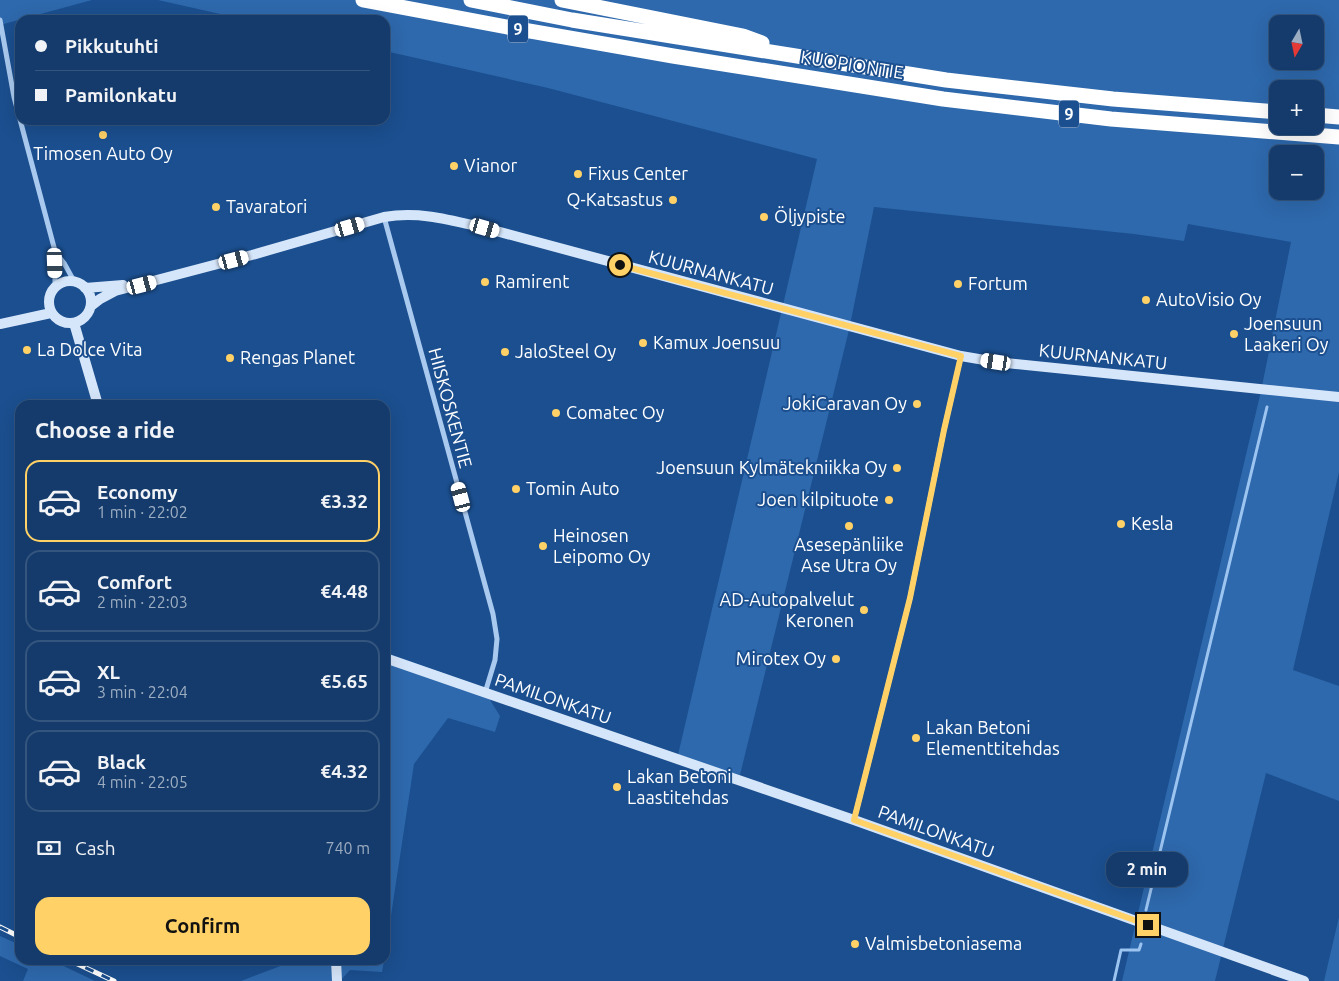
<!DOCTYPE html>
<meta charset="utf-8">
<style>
:root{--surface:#143b6b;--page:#214673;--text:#f1f3f6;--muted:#9dadc1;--line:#33557e;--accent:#ffd166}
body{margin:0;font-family:Ubuntu,sans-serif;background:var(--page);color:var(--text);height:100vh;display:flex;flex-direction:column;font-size:19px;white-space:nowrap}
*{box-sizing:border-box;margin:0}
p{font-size:16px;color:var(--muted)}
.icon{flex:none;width:28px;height:28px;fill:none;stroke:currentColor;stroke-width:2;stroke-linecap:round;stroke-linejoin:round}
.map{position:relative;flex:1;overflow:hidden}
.details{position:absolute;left:15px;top:400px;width:375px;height:565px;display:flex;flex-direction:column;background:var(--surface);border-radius:15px;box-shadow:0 5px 20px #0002,0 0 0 1px var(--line)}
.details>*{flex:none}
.banner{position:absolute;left:15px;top:15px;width:375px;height:110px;border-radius:15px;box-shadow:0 5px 20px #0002,0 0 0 1px var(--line);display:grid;align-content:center;height:110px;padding:0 20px;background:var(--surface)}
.needle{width:32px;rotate:189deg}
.fabs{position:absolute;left:1269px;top:15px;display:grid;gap:10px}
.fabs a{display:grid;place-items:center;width:55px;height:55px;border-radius:10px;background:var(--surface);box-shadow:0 5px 20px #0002,0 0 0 1px var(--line);font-size:25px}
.end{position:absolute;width:22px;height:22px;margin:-11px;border:6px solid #ffd166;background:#111;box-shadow:0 0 0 2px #111}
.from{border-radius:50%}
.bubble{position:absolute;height:35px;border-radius:15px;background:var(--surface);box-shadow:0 5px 20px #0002,0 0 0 1px var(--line);font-size:16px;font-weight:600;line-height:35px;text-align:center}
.car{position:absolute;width:15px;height:30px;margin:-15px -8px;border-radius:6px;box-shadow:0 0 4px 1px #0007;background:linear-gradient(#fff 24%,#345 0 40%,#fff 0 76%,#345 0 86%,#fff 0)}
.banner b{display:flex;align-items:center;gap:18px;height:48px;font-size:19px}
.banner b+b{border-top:1px solid var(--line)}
.banner i{width:12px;height:12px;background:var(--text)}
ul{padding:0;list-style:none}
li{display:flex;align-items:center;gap:15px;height:82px;margin:0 10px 8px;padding:0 10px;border:2px solid var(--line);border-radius:15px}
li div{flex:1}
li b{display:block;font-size:19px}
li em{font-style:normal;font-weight:600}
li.active{border-color:var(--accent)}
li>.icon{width:45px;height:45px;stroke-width:1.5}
h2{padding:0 20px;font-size:22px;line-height:60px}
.pay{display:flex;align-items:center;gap:12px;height:55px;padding:0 20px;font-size:19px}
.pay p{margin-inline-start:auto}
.button{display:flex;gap:10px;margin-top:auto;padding:10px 20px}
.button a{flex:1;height:58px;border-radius:15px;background:var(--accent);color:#111;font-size:20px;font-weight:600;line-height:58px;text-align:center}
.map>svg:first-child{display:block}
.green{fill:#2e69ad;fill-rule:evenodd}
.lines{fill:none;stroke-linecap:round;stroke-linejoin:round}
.stream{stroke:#9cc4f0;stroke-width:3}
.street{stroke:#a9c9ee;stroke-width:5}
.secondary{stroke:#d6e6fa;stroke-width:10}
.highway{stroke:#fff;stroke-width:15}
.rail-casing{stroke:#fff;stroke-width:5}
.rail{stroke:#1b4f8f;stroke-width:3;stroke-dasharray:9;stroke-linecap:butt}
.route{stroke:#ffd166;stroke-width:6}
.poi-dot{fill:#ffd166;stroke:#1b4f8f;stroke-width:2}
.labels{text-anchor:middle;stroke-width:4;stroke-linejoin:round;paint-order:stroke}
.shield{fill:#1b4f8f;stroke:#bbcadd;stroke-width:1}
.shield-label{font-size:16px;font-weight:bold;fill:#fff}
.street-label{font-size:18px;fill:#fff;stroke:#1b4f8f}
.poi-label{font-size:18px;fill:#fff;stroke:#1b4f8f;text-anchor:start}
</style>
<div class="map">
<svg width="1339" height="981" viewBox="0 0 1339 981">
<rect width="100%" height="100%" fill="#1b4f8f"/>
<path class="green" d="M0,0h92l-92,25z
M158,0h1181v472l-46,198 46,16v115l-73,-28 -51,208h-93l139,-590 30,-149 -103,-18 -4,17 -50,-7 -260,-27 -25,123 -109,445 -62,-20 139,-596 -269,-71 -163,-37v-31h-138zM1278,24h37v37h-37zM1278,89h37v37h-37zM1278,154h37v37h-37z
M390,654l92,33 18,29 -5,16 -47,-14 -34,46 -29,191v-286z
M1339,917v64h-15z
M0,936l20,9v15h31l44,21h-72l5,-12 -28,-13z
M282,960h102l-2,12 -32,-2 -10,11h-99l42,-16z"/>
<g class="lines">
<path class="stream" d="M1146,910l121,-503
M1114,981l7,-31h18l2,-6"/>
<path class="street" d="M0,20l14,77 41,154v36
M384,217l109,397 4,25 -2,21 -10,33
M55,252l9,11 10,18
M854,820l56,-222 34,-168 17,-74"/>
<path class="secondary" d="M49 302a21 21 0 1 1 42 0a21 21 0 1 1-42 0Z
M85,288l38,-3
M91,306l9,-7 15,-8 137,-36 132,-38c36,-6 66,3 101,11l476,128 35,6 343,35
M74,323l24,82
M0,324l51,-11
M385,658l469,162 450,161
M336,960l1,21"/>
<path class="highway" d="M363,0l144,27 166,29 270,43 168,20 228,18
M471,0l101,20 374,60 167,19 165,13
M562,0l181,36 19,7
M1315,115l24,2"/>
<defs>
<path id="rail" d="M0,927l20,10
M69,960l45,21"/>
</defs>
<use href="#rail" class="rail-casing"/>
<use href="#rail" class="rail"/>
</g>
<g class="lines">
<path class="route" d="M620,265l341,91 -17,74 -34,168 -56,222 294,105"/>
</g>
<g class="poi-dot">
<circle cx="103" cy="135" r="5"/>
<circle cx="454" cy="166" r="5"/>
<circle cx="578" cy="174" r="5"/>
<circle cx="673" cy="200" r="5"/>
<circle cx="216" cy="207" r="5"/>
<circle cx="764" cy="217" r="5"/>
<circle cx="485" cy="282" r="5"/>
<circle cx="958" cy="284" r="5"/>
<circle cx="1146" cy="300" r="5"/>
<circle cx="1234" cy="334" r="5"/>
<circle cx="643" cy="343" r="5"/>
<circle cx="27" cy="350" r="5"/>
<circle cx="505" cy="352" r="5"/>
<circle cx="230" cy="358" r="5"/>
<circle cx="917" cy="404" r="5"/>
<circle cx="556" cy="413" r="5"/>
<circle cx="897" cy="468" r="5"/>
<circle cx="516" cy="489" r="5"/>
<circle cx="889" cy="500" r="5"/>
<circle cx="1121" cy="524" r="5"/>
<circle cx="849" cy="526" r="5"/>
<circle cx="543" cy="546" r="5"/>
<circle cx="864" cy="610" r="5"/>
<circle cx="836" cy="659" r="5"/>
<circle cx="916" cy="738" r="5"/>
<circle cx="617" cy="787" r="5"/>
<circle cx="855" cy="944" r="5"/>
</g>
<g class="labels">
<g class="shield">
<rect x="508" y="15.5" width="20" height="27" rx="4"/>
<rect x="1059" y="100.5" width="20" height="27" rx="4"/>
</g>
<g class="shield-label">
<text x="518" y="35">9</text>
<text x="1069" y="120">9</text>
</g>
<g class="street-label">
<text transform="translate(852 65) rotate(9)" y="6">KUOPIONTIE</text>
<text transform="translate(711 273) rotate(15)" y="6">KUURNANKATU</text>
<text transform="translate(1103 357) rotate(6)" y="6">KUURNANKATU</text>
<text transform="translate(450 408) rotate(75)" y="6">HIISKOSKENTIE</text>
<text transform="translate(553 699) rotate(19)" y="6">PAMILONKATU</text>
<text transform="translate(936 832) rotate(20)" y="6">PAMILONKATU</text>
</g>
<g class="poi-label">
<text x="103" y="160" text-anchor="middle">Timosen Auto Oy</text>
<text x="464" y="172">Vianor</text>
<text x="588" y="180">Fixus Center</text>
<text x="663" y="206" text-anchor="end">Q-Katsastus</text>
<text x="226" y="213">Tavaratori</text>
<text x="774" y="223">Öljypiste</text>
<text x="495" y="288">Ramirent</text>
<text x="968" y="290">Fortum</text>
<text x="1156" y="306">AutoVisio Oy</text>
<text x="1244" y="330">Joensuun<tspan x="1244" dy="21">Laakeri Oy</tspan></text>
<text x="653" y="349">Kamux Joensuu</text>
<text x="37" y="356">La Dolce Vita</text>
<text x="515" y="358">JaloSteel Oy</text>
<text x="240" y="364">Rengas Planet</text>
<text x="907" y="410" text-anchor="end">JokiCaravan Oy</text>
<text x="566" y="419">Comatec Oy</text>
<text x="887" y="474" text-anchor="end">Joensuun Kylmätekniikka Oy</text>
<text x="526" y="495">Tomin Auto</text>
<text x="879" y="506" text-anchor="end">Joen kilpituote</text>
<text x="1131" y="530">Kesla</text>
<text x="553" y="542">Heinosen<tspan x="553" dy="21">Leipomo Oy</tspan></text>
<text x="849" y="551" text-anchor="middle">Asesepänliike<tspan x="849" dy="21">Ase Utra Oy</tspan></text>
<text x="854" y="606" text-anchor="end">AD-Autopalvelut<tspan x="854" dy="21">Keronen</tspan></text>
<text x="826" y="665" text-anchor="end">Mirotex Oy</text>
<text x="926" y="734">Lakan Betoni<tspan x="926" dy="21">Elementtitehdas</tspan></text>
<text x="627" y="783">Lakan Betoni<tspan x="627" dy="21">Laastitehdas</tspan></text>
<text x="865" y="950">Valmisbetoniasema</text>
</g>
</g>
</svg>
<div class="fabs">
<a><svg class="needle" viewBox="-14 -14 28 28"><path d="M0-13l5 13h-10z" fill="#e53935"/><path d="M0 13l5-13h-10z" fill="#9dadc1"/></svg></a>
<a>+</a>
<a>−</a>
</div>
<i class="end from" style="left:620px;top:265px"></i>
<i class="end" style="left:1148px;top:925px"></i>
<div class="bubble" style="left:1106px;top:852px;width:82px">2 min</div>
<i class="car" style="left:350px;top:227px;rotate:74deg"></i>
<i class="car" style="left:485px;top:228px;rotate:106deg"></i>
<i class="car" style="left:234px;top:260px;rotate:75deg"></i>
<i class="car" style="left:55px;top:263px;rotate:178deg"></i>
<i class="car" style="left:142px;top:285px;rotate:75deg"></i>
<i class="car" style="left:996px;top:362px;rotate:279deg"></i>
<i class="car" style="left:461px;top:497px;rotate:345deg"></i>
<div class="banner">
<b><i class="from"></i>Pikkutuhti</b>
<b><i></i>Pamilonkatu</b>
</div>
<section class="details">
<h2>Choose a ride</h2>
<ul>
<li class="active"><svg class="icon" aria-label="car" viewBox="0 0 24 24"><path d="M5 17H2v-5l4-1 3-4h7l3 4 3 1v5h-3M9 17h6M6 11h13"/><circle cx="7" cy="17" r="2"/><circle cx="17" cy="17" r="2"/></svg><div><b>Economy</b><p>1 min · 22:02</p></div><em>€3.32</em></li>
<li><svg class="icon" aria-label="car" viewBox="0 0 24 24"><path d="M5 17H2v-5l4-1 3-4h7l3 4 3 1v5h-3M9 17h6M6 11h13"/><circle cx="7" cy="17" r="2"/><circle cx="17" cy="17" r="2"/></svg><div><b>Comfort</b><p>2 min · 22:03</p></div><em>€4.48</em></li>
<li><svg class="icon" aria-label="car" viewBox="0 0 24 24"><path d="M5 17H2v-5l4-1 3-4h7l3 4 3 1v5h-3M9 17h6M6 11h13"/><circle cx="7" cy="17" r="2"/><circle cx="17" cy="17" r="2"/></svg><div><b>XL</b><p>3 min · 22:04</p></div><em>€5.65</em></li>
<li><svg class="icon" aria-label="car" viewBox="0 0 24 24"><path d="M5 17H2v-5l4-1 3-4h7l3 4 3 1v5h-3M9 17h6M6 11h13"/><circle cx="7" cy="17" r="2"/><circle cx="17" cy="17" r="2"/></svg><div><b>Black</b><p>4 min · 22:05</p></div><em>€4.32</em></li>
</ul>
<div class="pay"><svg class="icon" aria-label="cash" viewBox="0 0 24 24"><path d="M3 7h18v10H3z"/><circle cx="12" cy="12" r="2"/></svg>Cash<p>740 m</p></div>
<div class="button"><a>Confirm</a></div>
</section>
</div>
